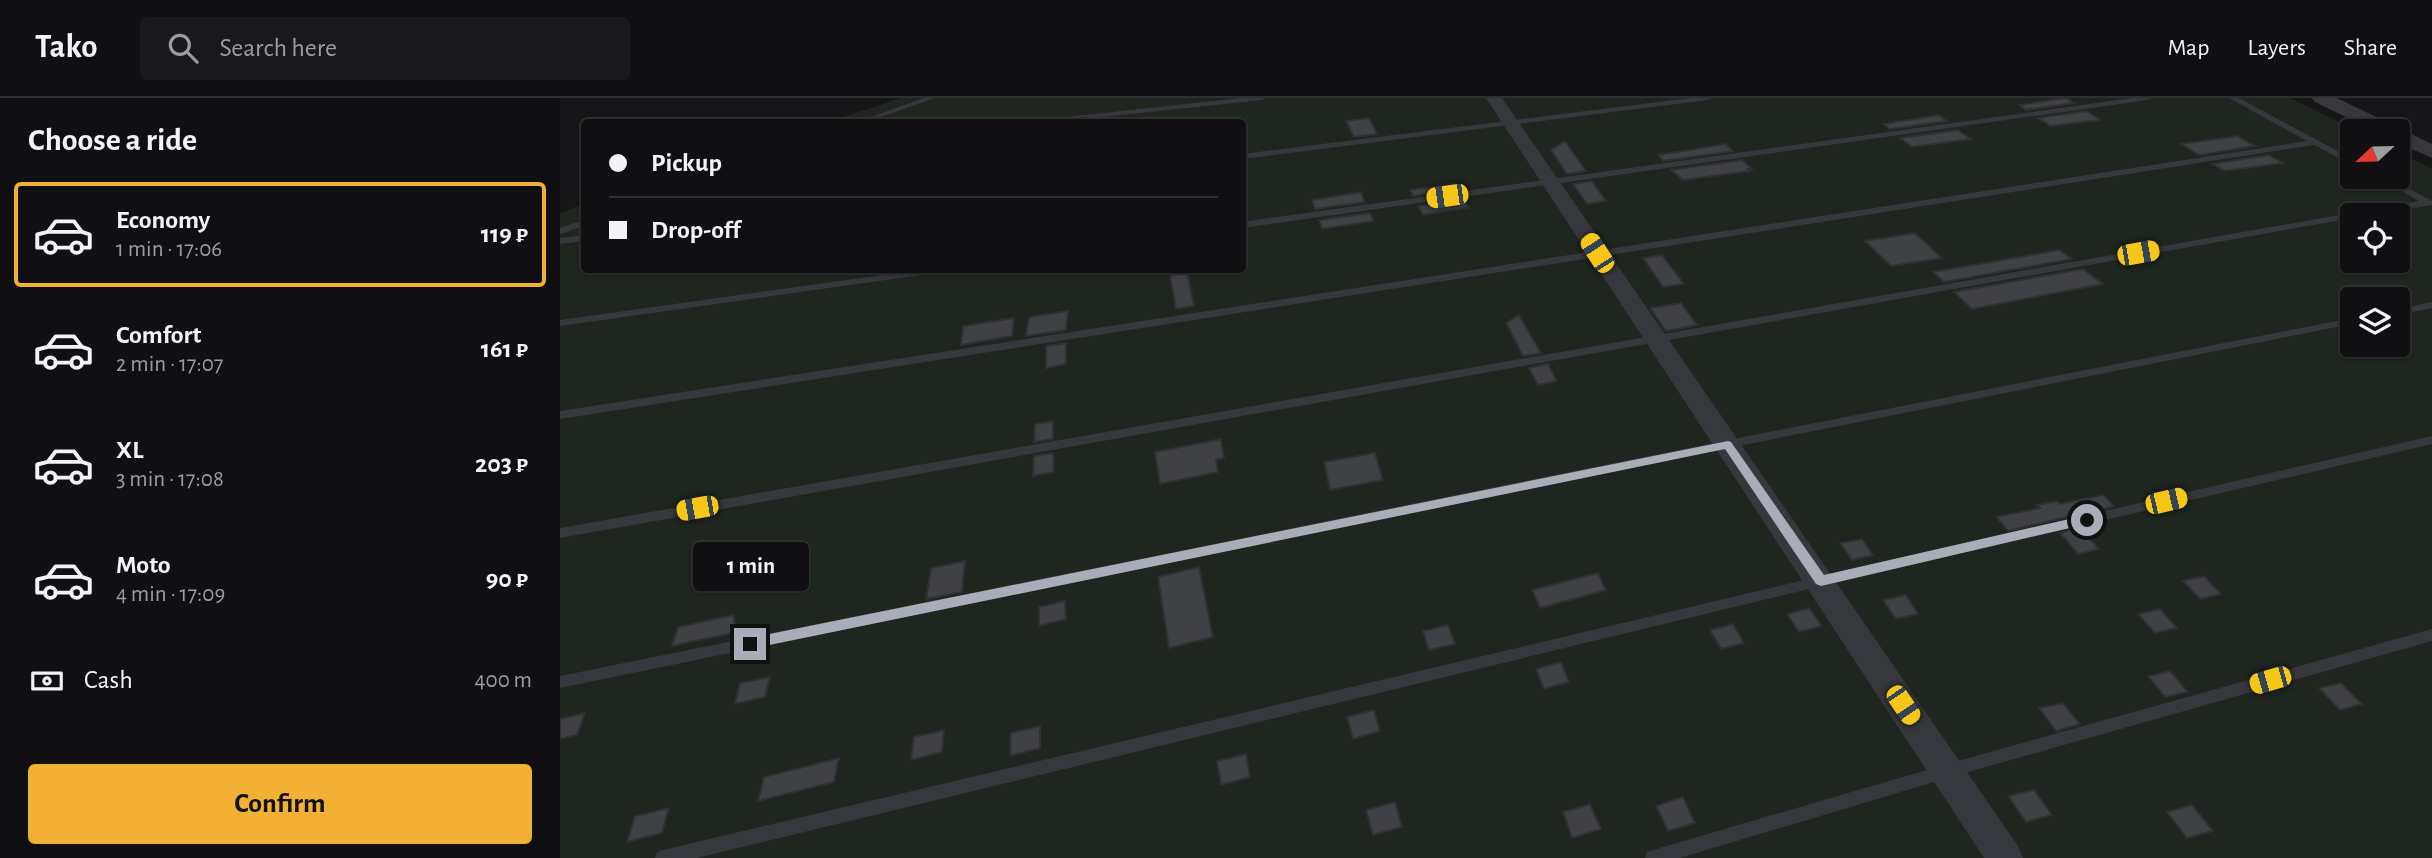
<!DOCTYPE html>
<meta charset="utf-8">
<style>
:root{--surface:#101012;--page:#19191b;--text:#f1f3f6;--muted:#9c9d9f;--line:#303032;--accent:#f2b134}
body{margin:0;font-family:"Alegreya Sans",sans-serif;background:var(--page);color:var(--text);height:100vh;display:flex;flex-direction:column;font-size:26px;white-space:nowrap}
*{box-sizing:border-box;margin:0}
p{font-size:23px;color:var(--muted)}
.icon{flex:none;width:38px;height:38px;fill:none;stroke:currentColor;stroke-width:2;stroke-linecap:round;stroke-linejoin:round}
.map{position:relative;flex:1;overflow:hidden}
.drawer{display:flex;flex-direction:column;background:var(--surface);width:560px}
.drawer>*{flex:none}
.banner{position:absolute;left:21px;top:21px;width:665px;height:154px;border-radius:7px;box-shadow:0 2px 5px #0004,0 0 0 2px var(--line);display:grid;align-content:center;height:154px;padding:0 28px;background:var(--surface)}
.needle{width:46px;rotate:248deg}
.buttons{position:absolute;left:1780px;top:21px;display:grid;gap:14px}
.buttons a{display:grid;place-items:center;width:70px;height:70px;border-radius:7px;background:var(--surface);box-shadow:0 2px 5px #0004,0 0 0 2px var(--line);font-size:35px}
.end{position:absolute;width:32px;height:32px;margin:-16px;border:9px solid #a8adb8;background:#111;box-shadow:0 0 0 4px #111}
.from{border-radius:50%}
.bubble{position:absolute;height:49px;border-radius:7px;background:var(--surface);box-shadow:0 2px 5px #0004,0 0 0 2px var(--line);font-size:23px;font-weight:600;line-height:49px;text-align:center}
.car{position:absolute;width:21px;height:42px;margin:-21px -10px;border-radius:9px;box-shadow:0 0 5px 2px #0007;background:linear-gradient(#f5c518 24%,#345 0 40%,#f5c518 0 76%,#345 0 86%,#f5c518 0)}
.banner b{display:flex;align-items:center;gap:24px;height:66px;font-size:26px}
.banner b+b{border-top:2px solid var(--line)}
.banner i{width:18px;height:18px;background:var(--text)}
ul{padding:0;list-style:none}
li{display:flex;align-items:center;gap:21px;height:105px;margin:0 14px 10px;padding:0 14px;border:4px solid transparent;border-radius:7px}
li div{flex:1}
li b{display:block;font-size:26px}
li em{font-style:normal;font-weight:600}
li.active{border-color:var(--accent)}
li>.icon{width:63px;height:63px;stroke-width:1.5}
h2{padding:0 28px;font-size:32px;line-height:84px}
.pay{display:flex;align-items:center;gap:18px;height:77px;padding:0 28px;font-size:26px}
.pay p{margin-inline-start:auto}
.action{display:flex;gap:14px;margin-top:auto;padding:14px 28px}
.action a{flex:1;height:80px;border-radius:7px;background:var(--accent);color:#111;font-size:28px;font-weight:600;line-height:80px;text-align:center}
header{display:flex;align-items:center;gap:42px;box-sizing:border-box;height:98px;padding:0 35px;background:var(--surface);border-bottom:2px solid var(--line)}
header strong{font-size:33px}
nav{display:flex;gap:38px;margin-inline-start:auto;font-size:24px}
.search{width:490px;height:63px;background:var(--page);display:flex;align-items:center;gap:18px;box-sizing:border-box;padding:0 24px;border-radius:7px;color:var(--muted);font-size:26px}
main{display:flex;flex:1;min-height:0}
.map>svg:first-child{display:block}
.green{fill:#1e261f;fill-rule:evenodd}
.building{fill:#404145;stroke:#303034;stroke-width:2}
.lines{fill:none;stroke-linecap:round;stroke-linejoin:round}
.service{fill:#37383d;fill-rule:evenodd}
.minor{fill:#37383d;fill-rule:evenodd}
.tertiary{fill:#37383d;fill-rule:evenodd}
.route{fill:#a8adb8}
</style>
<header>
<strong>Tako</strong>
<div class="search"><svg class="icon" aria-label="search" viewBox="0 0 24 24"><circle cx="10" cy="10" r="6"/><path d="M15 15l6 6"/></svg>Search here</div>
<nav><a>Map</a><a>Layers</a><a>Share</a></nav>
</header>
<main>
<section class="drawer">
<h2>Choose a ride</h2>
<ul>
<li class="active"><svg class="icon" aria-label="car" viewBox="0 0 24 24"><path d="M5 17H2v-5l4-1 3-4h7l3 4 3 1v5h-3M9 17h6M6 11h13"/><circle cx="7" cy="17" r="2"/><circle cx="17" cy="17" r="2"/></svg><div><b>Economy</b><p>1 min · 17:06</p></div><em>119 ₽</em></li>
<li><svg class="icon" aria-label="car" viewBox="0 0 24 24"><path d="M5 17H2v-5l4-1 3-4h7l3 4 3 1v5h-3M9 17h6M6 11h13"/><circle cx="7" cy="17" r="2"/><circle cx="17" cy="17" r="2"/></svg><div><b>Comfort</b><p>2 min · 17:07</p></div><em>161 ₽</em></li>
<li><svg class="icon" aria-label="car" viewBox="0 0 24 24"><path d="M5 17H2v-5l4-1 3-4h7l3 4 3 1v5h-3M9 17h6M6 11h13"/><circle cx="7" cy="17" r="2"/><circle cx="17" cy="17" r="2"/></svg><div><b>XL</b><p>3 min · 17:08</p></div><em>203 ₽</em></li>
<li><svg class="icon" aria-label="car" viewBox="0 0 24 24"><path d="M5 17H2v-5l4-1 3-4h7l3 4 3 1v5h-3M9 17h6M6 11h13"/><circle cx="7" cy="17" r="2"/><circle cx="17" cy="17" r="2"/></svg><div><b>Moto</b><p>4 min · 17:09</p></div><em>90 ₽</em></li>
</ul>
<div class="pay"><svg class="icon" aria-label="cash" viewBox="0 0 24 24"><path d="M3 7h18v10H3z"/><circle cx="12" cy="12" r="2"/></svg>Cash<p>400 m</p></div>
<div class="action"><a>Confirm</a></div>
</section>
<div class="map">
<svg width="1872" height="760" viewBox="0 0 1872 760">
<rect width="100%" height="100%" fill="#161618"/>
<path class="green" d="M341,0h1390l66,33h-5v46h46v-26l34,18v689h-1872v-645l24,-9v66h658v-148h-414zM1792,117h46v46h-46zM1792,201h46v46h-46z"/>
<path class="building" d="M1506,0l8,5 -48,7 -7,-5z
M1527,13l13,9 -50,6 -12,-8z
M1379,17l8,6 -57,8 -7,-5z
M809,20l8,16 -23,3 -8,-16z
M1398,32l13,9 -59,8 -12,-9z
M1677,38l18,10 -56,9 -18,-11z
M1005,43l21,30 -19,3 -16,-24z
M1166,46l7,7 -70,10 -5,-6z
M1709,57l14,8 -58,8 -13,-7z
M1182,62l10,9h-4l2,2 -67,9 -12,-10z
M1032,83l4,6 10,14 -19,3 -14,-20z
M894,85l4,6 -45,7 -3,-6z
M801,94l4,10 -50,7 -3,-9z
M904,101l5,9 -46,7 -5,-9z
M810,115l4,8 -52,8 -3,-9z
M1355,135l27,25 -51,8 -26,-25z
M1499,152l13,9 -128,23 -11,-10z
M1102,157l22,29 -21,3 -20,-29z
M1523,171l20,15 -131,25 -18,-17z
M609,172h18l7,36 -18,3z
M1121,205l16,22 -31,6 -16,-23z
M508,213l-2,19 -40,6 3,-19z
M959,217l22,38 -18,3 -17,-33z
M454,220l-2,18 -51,9 2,-19z
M506,245v21l-20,4v-22z
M988,266l9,17 -19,4 -9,-17z
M493,323v18l-19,3 1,-18z
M661,341l3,19 -8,2 2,12 -58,12 -5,-32z
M493,355l1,19 -21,4 1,-20z
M815,355l8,27 -53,10 -6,-28z
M1543,397l11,11 -106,25 -12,-14 44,-9 -3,-3 20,-4 3,3z
M1520,430l19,21 -21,5 -18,-21z
M1302,441l11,16 -21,5 -12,-17z
M405,463l-3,31 -36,7 5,-31z
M639,469l14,70 -44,11 -11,-71z
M1038,475l8,17 -66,18 -8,-18z
M1644,478l17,18 -21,5 -17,-18z
M1346,497l12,19 -22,5 -13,-19z
M505,503l1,18 -27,7v-19z
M1249,510l13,18 -23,6 -12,-18z
M1600,511l17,19 -22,5 -17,-19z
M173,517l4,17 -65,14 6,-19z
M1173,526l11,19 -23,6 -11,-19z
M888,527l7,19 -26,6 -6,-19z
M1001,564l8,20 -25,7 -8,-20z
M1610,573l18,21 -23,5 -17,-21z
M210,579l-5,20 -30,7 5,-21z
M1781,585l21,21 -22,6 -21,-22z
M1503,605l17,21 -24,7 -17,-23z
M814,612l6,21 -27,8 -6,-22z
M25,615l-8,22 -17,4v-20z
M480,628v22l-30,8 1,-23z
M384,632l-2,22 -31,8 3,-23z
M686,656l4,23 -29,8 -4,-24z
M279,660l-5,24 -76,19 6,-24z
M1474,692l18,25 -26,7 -18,-26z
M1123,699l12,26 -27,8 -12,-25z
M835,704l7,25 -29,8 -7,-25z
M1030,706l11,25 -29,9 -9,-26z
M1632,707l21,26 -26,7 -20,-26z
M109,710l-7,25 -35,9 8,-26z"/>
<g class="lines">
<path class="service" d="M364,0h11l-68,24h-10z
M681,0h25l-4,2 -206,22h-21l4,-2z
M1130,0h22l-4,2 -466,59v-5z
M1572,0h20l-4,2 -906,128v-6z
M1669,0h10l113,61v6l-38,-20 -1754,274v-8l1747,-270z
M1817,79h10l45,24v4l-65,10h-15v3l-1792,320v-10l1859,-327z
M24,122v6l-24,8v-6z
M24,137v6l-24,3v-6z
M358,172h22l-5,3 -375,53v-6z
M1872,204v6l-34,7v-6z
M1792,220v6l-624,124 -1168,240v-12l1168,-236z
M1872,338v8l-611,142 -1124,272h-42l2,-6 6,-2 1158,-274z
M1872,531v12l-485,137 -267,80h-35l2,-6 6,-2 294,-86z"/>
<path class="minor" d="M926,0h16l516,748 5,12h-39z"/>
<path class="tertiary" d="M1752,0h25l95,46v14l-34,-15v-12h-24l-59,-29z"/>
</g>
<path class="route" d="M1168,343l3,1 93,133 263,-60 5,5 -5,4 -266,62 -5,-2 -91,-135 -975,200 -7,-5 7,-6z"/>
</svg>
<div class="buttons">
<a><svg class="needle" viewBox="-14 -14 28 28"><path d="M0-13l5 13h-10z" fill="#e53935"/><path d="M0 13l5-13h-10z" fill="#9c9d9f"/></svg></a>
<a><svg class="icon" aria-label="locate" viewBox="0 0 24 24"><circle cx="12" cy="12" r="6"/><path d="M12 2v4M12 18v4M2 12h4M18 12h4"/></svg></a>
<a><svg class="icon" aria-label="layers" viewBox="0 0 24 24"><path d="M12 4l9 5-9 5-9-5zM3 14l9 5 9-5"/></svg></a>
</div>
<i class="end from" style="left:1527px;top:422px"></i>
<i class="end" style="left:190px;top:546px"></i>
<div class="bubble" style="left:133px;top:444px;width:116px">1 min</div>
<i class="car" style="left:887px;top:98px;rotate:262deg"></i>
<i class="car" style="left:1037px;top:155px;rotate:327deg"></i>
<i class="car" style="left:1578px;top:155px;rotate:80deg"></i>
<i class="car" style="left:1606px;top:403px;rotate:77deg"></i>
<i class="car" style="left:137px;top:410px;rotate:260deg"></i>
<i class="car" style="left:1710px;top:582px;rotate:254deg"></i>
<i class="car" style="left:1343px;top:607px;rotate:146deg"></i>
<div class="banner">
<b><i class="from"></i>Pickup</b>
<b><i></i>Drop-off</b>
</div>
</div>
</main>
